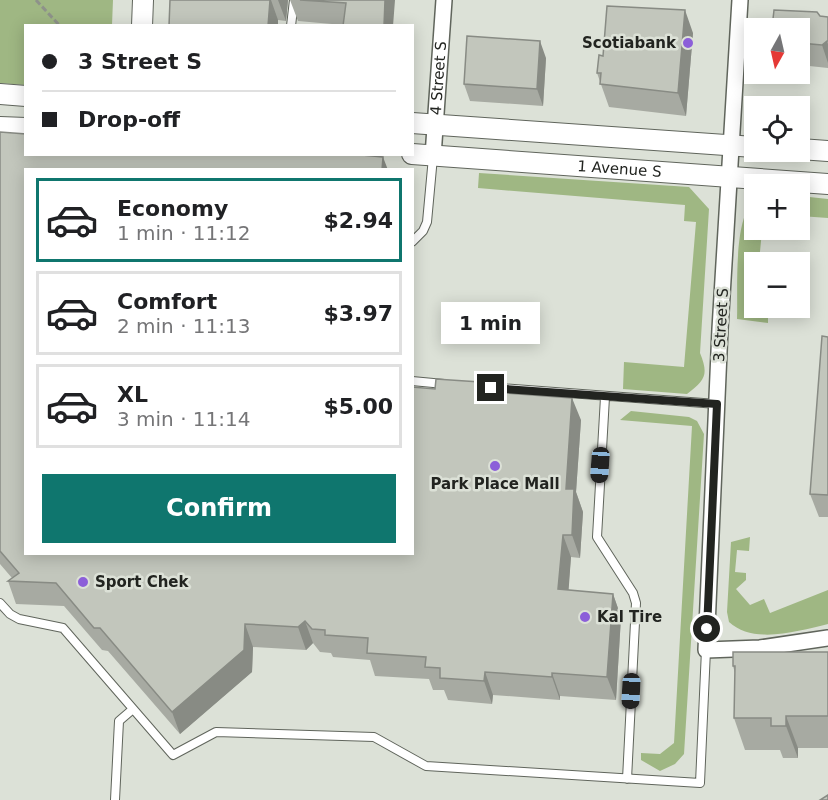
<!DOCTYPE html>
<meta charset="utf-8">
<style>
:root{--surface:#fff;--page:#f2f2f2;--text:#202124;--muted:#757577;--line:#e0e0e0;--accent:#0f766e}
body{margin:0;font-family:"DejaVu Sans",sans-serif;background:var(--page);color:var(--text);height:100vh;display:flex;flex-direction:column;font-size:22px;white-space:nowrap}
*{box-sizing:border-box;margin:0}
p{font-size:20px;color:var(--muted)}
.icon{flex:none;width:33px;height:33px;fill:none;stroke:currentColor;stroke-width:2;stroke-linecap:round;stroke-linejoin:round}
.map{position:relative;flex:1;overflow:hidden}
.drawer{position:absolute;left:24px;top:168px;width:390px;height:387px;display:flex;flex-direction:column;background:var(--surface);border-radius:0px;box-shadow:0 3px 15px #0003}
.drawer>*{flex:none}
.top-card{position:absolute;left:24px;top:24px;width:390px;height:132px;border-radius:0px;box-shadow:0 3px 15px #0003;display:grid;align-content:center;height:132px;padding:0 18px;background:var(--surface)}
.needle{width:39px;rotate:188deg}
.buttons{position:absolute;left:744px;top:18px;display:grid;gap:12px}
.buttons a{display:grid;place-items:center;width:66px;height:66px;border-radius:0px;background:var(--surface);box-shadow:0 3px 15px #0003;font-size:30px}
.end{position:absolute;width:27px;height:27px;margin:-14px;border:8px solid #222420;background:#fff;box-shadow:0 0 0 3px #fff}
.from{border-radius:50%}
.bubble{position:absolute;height:42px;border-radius:0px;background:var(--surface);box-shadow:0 3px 15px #0003;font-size:20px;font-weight:700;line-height:42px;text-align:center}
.car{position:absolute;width:18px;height:36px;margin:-18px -9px;border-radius:8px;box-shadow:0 0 4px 2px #0007;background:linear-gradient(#222 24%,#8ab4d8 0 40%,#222 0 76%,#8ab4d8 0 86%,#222 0)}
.top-card b{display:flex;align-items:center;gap:21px;height:57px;font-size:22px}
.top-card b+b{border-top:2px solid var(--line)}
.top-card i{width:15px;height:15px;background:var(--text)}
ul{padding:10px 0 0;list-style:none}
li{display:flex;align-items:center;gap:18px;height:84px;margin:0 12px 9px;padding:0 6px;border:3px solid var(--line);border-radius:0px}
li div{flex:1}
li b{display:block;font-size:22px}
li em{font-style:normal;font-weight:700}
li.current{border-color:var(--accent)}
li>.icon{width:54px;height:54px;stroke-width:1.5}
.cta{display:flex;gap:12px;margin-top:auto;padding:12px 18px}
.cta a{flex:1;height:69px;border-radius:0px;background:var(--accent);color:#fff;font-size:24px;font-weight:700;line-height:69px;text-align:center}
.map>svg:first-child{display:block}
.green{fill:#9fb783}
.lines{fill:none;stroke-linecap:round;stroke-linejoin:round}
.service-casing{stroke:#60655c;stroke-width:10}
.minor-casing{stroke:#60655c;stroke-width:18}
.tertiary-casing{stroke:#60655c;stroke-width:22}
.path{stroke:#8e928a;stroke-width:3;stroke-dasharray:6 3;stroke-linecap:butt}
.service{stroke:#fff;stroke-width:8}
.minor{stroke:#fff;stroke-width:15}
.tertiary{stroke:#fff;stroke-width:20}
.wall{fill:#a7aaa2}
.shaded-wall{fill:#888b84}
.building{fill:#c2c6bc;stroke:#888b84;stroke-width:1.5}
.route{stroke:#222420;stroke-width:8}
.poi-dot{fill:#8c5fd9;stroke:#dce1d7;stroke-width:2}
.labels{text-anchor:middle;stroke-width:5;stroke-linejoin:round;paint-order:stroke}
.poi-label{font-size:15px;font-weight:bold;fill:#222420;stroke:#dce1d7;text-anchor:start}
.street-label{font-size:15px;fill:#222420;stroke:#dce1d7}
</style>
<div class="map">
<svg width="828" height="800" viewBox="0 0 828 800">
<rect width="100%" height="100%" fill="#dce1d7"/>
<path class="green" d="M0,0h113l-1,25 -86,1 -1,59 -25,-2z
M479,173l210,14 20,22 -9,144c9,22 5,27 -13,41l-64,-5 1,-27 60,5 12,-145 -12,-1 1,-16 -207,-17z
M800,196l28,3v19l-28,-2z
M754,201v29h24v2l-16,-1 -3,31h-5l1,52 13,1v8l-31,-4c1,-28 -4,-101 17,-118z
M631,411l58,6 8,4 7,13 -20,320 -9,10 -15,7 -19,-11v-7l19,1 14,-11 18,-317 -72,-6z
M750,537l-1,14 -12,-1 -2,22 11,1v7l-10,9 14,16 14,-6 6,14 58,-23v34c-30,7 -74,21 -99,-2l-2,-10 4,-70z"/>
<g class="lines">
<defs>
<path id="service" d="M291,26l3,-26
M412,242l11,-11 4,-9 6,-65
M412,381l32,3
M474,386l243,18
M605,397l-8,140 36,56 3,10 -9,176
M0,603l10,11 9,5 44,9 110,127 43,-23 158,5 52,29 274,17 6,-133
M115,800l4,-79 14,-12"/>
<g id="minor">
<path d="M740,0l-20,329 -14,321 54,-2 68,-10"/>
<path id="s1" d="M433,156l11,-156"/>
</g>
<g id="tertiary">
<path d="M142,26l1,-26"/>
<path d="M0,94l26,2"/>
<path d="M412,123l342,24"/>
<path d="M0,127l26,1"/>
<path d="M800,149l28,2"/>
<path id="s2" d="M412,154l416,30"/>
</g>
</defs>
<use href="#service" class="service-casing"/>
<use href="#minor" class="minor-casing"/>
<use href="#tertiary" class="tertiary-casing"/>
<path class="path" d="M36,0l24,26"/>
<use href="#service" class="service"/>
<use href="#minor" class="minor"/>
<use href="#tertiary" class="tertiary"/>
</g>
<path class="wall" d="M170,0h118l-2,21 -8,-1v6h-109z
M290,0h105l-52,25 -45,-4z
M820,16l8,1v51l-28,-3v-37z
M693,33l-7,83 -77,-9 -12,-34 6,-17z
M546,58l-3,48 -73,-5 -6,-17z
M0,132l26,422 409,-165 45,-7 4,10 97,28 -5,72 7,20 -3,46 -9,-1 -3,33 45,4 8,23 -5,83 -56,-4v4l-67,-5 -1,9 -44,-4 -4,-10h-11l-4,-11 -54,-3 -5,-16 -37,-3 -2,-4 -11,-1 -7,-9 -7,7 -53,-3 -1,25 -72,62 -72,-83 -6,-1 -38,-44 -48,-2 -8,-23 4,-3 -12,-14z
M828,337v180h-9l-9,-23z
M828,652v96h-30v10h-15l-3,-8h-35l-11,-32 1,-45 -2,-7z"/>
<path class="shaded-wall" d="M270,0h1l7,20v6h-10z
M278,0h10l-2,21z
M385,0h10l-2,26h-9z
M685,10l8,23 -7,83 -8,-23z
M540,41l6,17 -3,48 -6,-17z
M827,41l1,3v19l-6,-18z
M383,157l5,13h-6z
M480,382l9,23 -9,-14z
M572,398l9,22 -5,72 7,20 -3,46 -8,-23 -6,-46z
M563,535l8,22 -4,55 -9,-23z
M613,594l8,23 -5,83 -9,-23z
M305,621l8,22 -7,7 -8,-23z
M245,624l8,23 -1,25 -72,62 -8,-22z
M485,672l8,23 -1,9 -8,-23z
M552,673l8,23v4l-8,-23z
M786,716l12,32v10l-12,-32z"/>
<path class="building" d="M170,0h100l-2,26h-99z
M300,0h85l-1,26h-41l3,-23z
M607,6l78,4 -7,83 -78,-9 1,-11h-4l2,-18 4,1z
M774,10l43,2 3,4 8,1v24h-1l-5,4 -22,-2v-15h-28z
M467,36l73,5 -3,48 -73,-5z
M0,132l26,2v20h325l32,3 -1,13h-356v384h386v-167l23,2 1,-10 44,3v9l92,7 -6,91h8l-2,46h-9l-5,54 55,5 -6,83 -55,-4v4l-67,-5 -1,9 -44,-3v-10l-15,-1 1,-10 -59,-4 1,-15 -43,-3v-5l-13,-1 -7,-8 -7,6 -53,-3 -1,26 -72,62 -72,-84h-6l-38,-45 -48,-2 11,-8 -19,-22z
M822,336l6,1v158l-18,-1z
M733,652h95v64h-42v10h-15v-8h-37l1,-52h-2z
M828,795v5h-8z"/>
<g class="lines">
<path class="route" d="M491,388l226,16 -10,225"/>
</g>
<g class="poi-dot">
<circle cx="688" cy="43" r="6"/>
<circle cx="495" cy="466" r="6"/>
<circle cx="83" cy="582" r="6"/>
<circle cx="585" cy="617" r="6"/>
</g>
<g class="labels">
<g class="poi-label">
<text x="676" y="48" text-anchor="end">Scotiabank</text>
<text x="495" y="489" text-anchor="middle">Park Place Mall</text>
<text x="95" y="587">Sport Chek</text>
<text x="597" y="622">Kal Tire</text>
</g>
<g class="street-label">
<text dy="5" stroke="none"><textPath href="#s1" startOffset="78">4 Street S</textPath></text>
<text dy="5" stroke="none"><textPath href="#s2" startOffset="208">1 Avenue S</textPath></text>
<text transform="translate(721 325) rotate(-87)" y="5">3 Street S</text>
</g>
</g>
</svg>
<div class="buttons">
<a><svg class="needle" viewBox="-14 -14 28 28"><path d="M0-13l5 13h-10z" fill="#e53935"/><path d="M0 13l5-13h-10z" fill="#757577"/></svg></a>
<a><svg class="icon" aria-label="locate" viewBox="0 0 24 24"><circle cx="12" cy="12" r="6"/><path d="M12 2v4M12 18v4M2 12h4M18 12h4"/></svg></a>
<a>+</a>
<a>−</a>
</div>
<i class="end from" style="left:707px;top:629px"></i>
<i class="end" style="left:491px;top:388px"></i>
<div class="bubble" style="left:441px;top:302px;width:99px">1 min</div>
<i class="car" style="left:600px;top:465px;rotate:184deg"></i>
<i class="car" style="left:631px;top:691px;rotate:183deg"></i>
<div class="top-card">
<b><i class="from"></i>3 Street S</b>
<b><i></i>Drop-off</b>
</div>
<section class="drawer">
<ul>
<li class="current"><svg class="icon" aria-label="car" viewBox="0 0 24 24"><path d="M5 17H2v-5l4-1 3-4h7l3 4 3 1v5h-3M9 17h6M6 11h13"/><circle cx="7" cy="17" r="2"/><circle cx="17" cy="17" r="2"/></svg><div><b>Economy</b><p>1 min · 11:12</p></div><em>$2.94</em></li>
<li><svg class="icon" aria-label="car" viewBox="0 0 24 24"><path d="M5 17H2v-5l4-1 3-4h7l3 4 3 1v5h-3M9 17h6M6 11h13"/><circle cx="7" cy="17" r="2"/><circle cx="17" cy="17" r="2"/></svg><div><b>Comfort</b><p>2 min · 11:13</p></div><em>$3.97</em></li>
<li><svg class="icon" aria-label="car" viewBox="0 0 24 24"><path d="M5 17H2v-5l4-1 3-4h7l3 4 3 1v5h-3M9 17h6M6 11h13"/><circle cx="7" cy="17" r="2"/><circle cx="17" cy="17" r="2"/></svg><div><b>XL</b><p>3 min · 11:14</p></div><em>$5.00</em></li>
</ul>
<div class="cta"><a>Confirm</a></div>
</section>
</div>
